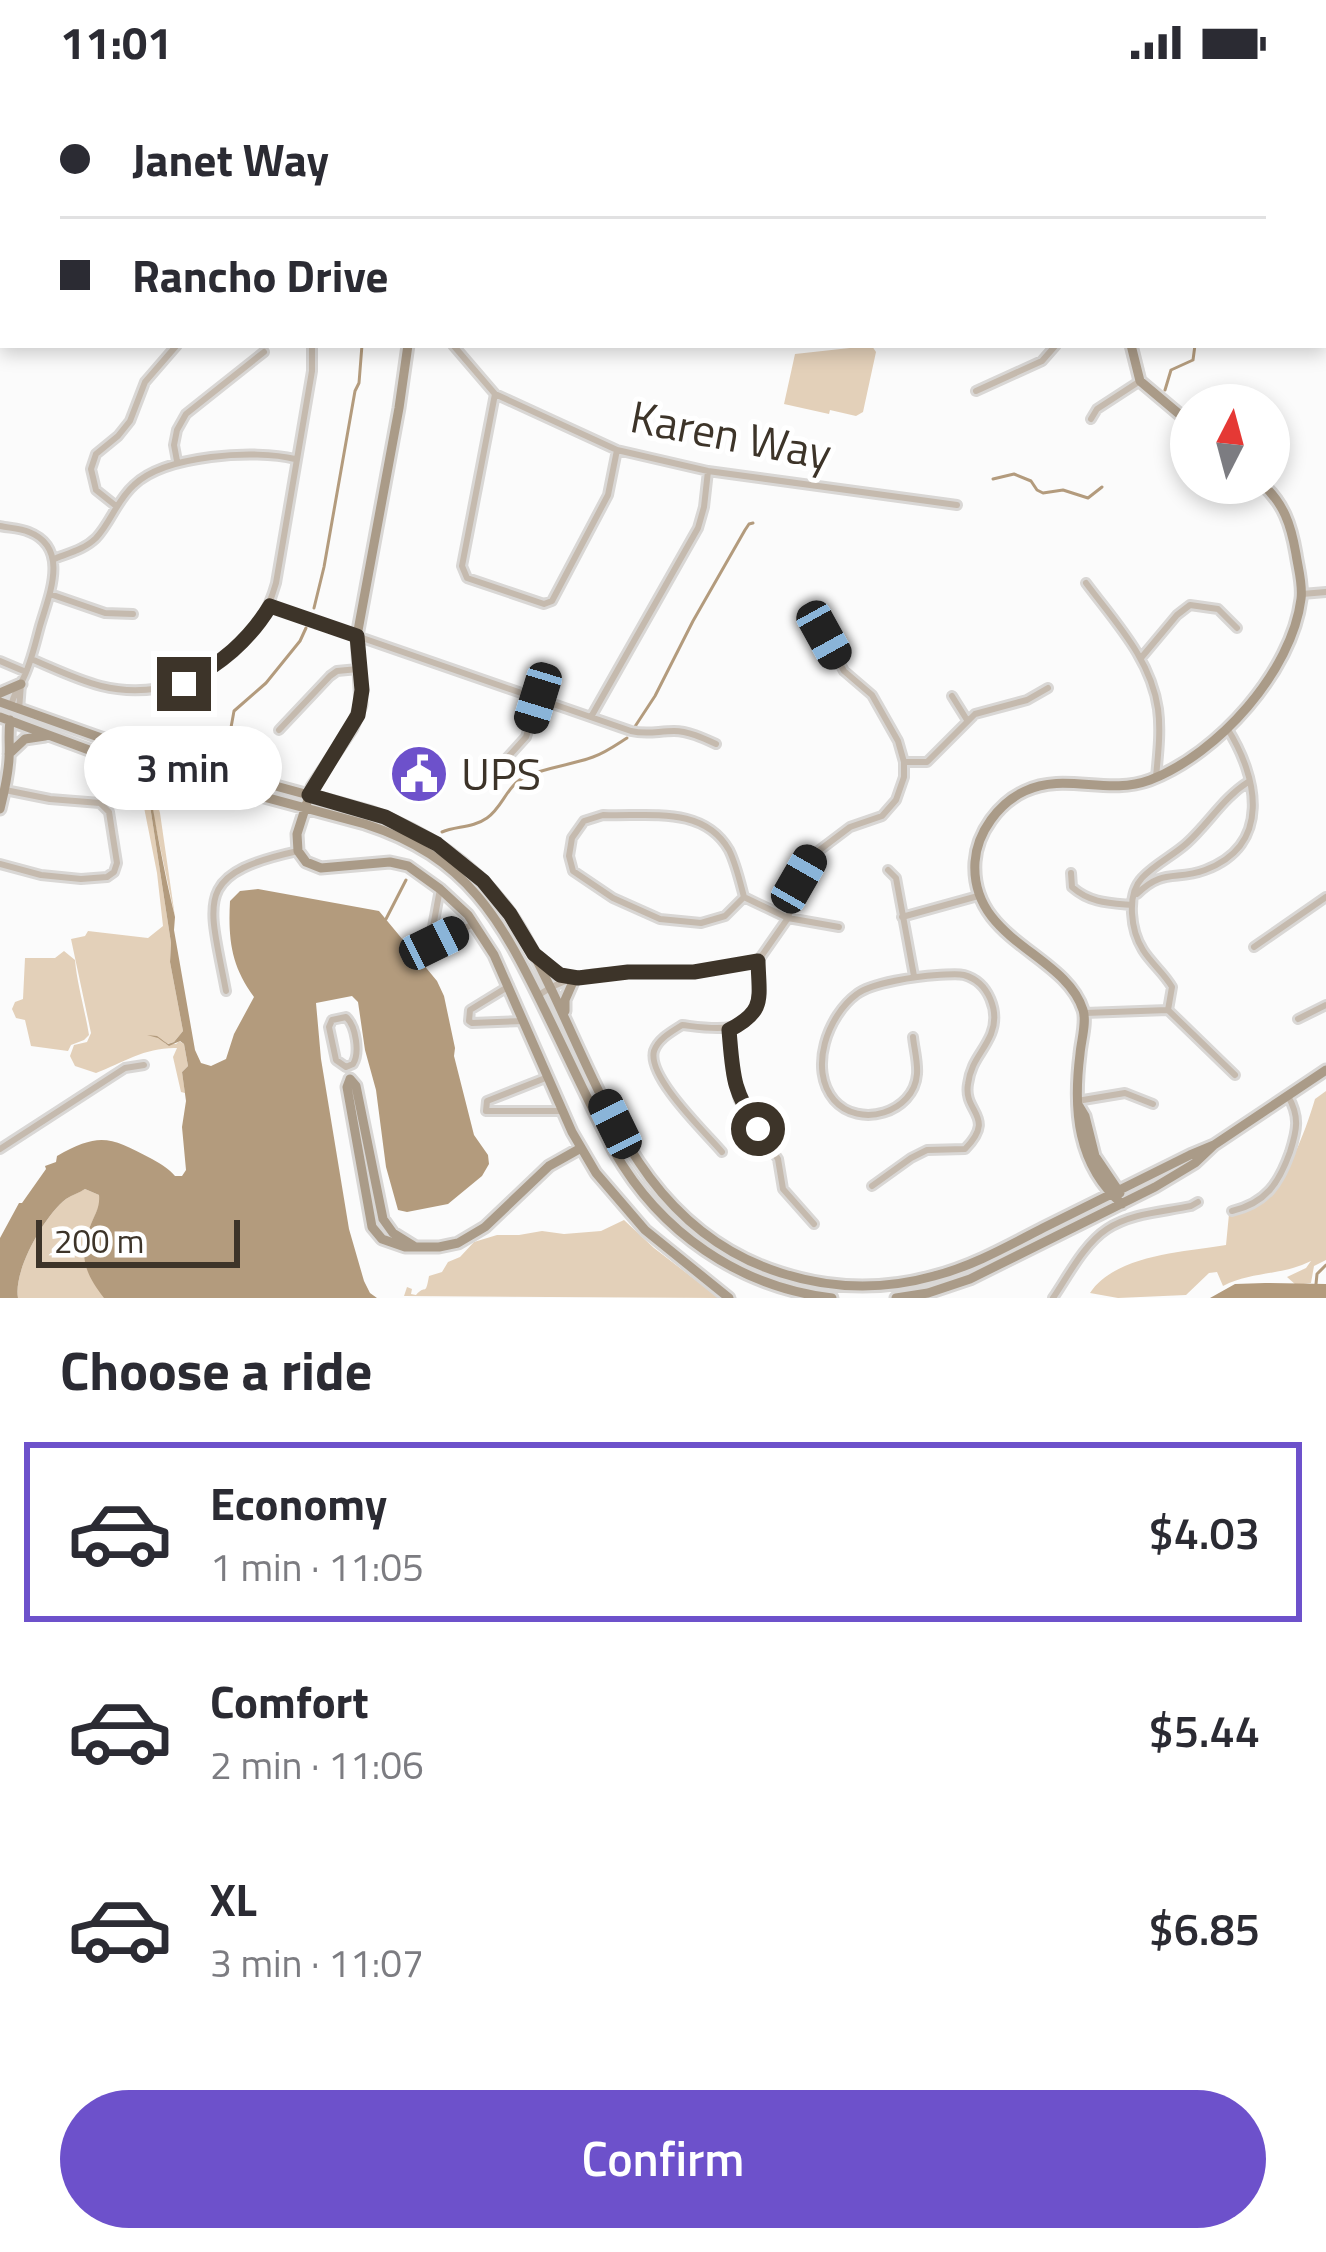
<!DOCTYPE html>
<meta charset="utf-8">
<style>
:root{--surface:#fff;--page:#f7f7f7;--text:#2b2b33;--muted:#7c7c81;--line:#e1e1e2;--accent:#6d51cb}
body{margin:0;font-family:"Titillium Web",sans-serif;background:var(--page);color:var(--text);height:100vh;display:flex;flex-direction:column;font-size:45px;white-space:nowrap}
*{box-sizing:border-box;margin:0}
p{font-size:39px;color:var(--muted)}
.icon{flex:none;width:66px;height:66px;fill:none;stroke:currentColor;stroke-width:2;stroke-linecap:round;stroke-linejoin:round}
.map{position:relative;height:1214px;overflow:hidden}
.drawer{display:flex;flex-direction:column;background:var(--surface);flex:1}
.drawer>*{flex:none}
.top-card{position:absolute;left:0px;top:0px;width:1326px;height:264px;box-shadow:0 6px 18px #0003;display:grid;align-content:center;height:264px;padding:0 60px;background:var(--surface)}
.needle{width:78px;rotate:6deg}
.controls{position:absolute;left:1170px;top:300px;display:grid;gap:24px}
.controls a{display:grid;place-items:center;width:120px;height:120px;border-radius:50%;background:var(--surface);box-shadow:0 6px 18px #0003;font-size:60px}
.scale{position:absolute;left:36px;bottom:30px;width:204px;box-sizing:border-box;padding-left:12px;border:6px solid #3d3429;border-top:0;font-size:33px;line-height:42px;white-space:nowrap;color:#3d3429;-webkit-text-stroke:9px #fff;paint-order:stroke}
.end{position:absolute;width:54px;height:54px;margin:-27px;border:15px solid #3d3429;background:#fff;box-shadow:0 0 0 6px #fff}
.from{border-radius:50%}
.bubble{position:absolute;height:84px;border-radius:42px;background:var(--surface);box-shadow:0 6px 18px #0003;font-size:39px;font-weight:600;line-height:84px;text-align:center}
.car{position:absolute;width:36px;height:72px;margin:-36px -18px;border-radius:15px;box-shadow:0 0 9px 3px #0007;background:linear-gradient(#222 24%,#8ab4d8 0 40%,#222 0 76%,#8ab4d8 0 86%,#222 0)}
.top-card b{display:flex;align-items:center;gap:42px;height:114px;font-size:45px}
.top-card b+b{border-top:3px solid var(--line)}
.top-card i{width:30px;height:30px;background:var(--text)}
ul{padding:0;list-style:none}
li{display:flex;align-items:center;gap:36px;height:180px;margin:0 24px 18px;padding:0 36px;border:6px solid transparent;border-radius:0px}
li div{flex:1}
li b{display:block;font-size:45px}
li em{font-style:normal;font-weight:600}
li.active{border-color:var(--accent)}
li>.icon{width:108px;height:108px;stroke-width:1.5}
h2{padding:0 60px;font-size:54px;line-height:144px}
.button{display:flex;gap:24px;margin-top:auto;padding:24px 60px}
.button a{flex:1;height:138px;border-radius:72px;background:var(--accent);color:#fff;font-size:48px;font-weight:600;line-height:138px;text-align:center}
.status{display:flex;justify-content:space-between;align-items:center;height:84px;padding:0 60px;background:var(--surface);direction:ltr}
.status svg{height:33px;fill:currentColor}
.map>svg:first-child{display:block}
.green{fill:#e3d0b9}
.water{fill:#b39b7d}
.lines{fill:none;stroke-linecap:round;stroke-linejoin:round}
.stream{stroke:#b39b7d;stroke-width:3}
.street-casing{stroke:#d9d7d5;stroke-width:12}
.secondary-casing{stroke:#d9d7d5;stroke-width:15}
.street{stroke:#c5baae;stroke-width:6}
.secondary{stroke:#aa9b88;stroke-width:9}
.route{stroke:#3d3429;stroke-width:15}
.labels{text-anchor:middle;stroke-width:10;stroke-linejoin:round;paint-order:stroke}
.street-label{font-size:45px;fill:#3d3429;stroke:#fff}
.poi-label{font-size:45px;fill:#3d3429;stroke:#fff;text-anchor:start}
</style>
<div class="status"><b>11:01</b><svg viewBox="0 0 49 12"><path d="M0 12V9h3v3zM5 12V6h3v6zM10 12V3h3v9zM15 12V0h3v12zM26 1h20v11H26zM47 4h2v5h-2z"/></svg></div>
<div class="map">
<svg width="1326" height="1214" viewBox="0 0 1326 1214">
<rect width="100%" height="100%" fill="#fbfbfb"/>
<path class="green" d="M868,262h4l4,6 -13,60 -7,4 -26,-6 -1,4 -45,-10 11,-50z
M141,689l14,5 -2,8 7,27 15,104 -21,-99 -4,-29 -6,-6 5,16 22,144 -1,19 13,69 -9,11 -7,2 -5,-5 4,5h10l3,-3 5,3 4,22 -6,6 3,21 -4,-1 -8,-35 4,-9c-31,-1 -53,14 -81,25l-21,-7 -5,-10 4,-11 13,-3 4,-9 -20,-94 14,-3 3,-5 60,7 15,-12 -6,-53 -19,-96z
M64,867l11,9c2,24 10,50 14,75l-5,5 -13,5 -3,6 -37,-5 -6,-26 -9,-2 -4,-9 3,-7 8,-3 2,-41h30z
M1326,1007v169l-12,6 -3,17 -15,2 -9,-8 19,-9 5,-7c-30,15 -59,10 -88,25l-6,-14 -8,1 -23,22 -68,3 -28,-5c25,-38 93,-41 136,-48l3,-31c13,-7 31,-12 43,-24 20,-22 35,-64 43,-91z
M85,1105l14,6 1,9 -12,27 36,67h-106c-5,-27 26,-82 48,-99 6,-4 12,-6 19,-10z
M624,1136l30,28 65,50 -315,-2 3,-9 5,2 -1,5 5,1c10,-12 9,3 13,-19l13,-4 6,-10 12,-5 14,-15 23,-7h22l23,-4 22,3 37,-3z"/>
<path class="water" d="M142,692l6,2c7,45 16,94 27,139l-1,13 21,120 6,13 10,3 15,-7 8,-25 20,-37c-23,-31 -26,-58 -24,-96l10,-10 18,-2 121,22 58,70 7,15 11,52 -1,8 20,79 14,20 1,9 -7,12 -34,28 -41,8 -9,-2 -12,-43 -10,-77 -11,-40 -7,-48 -6,-6 -36,7 5,56 28,170 15,52 6,12 7,5h-273c-20,-26 -26,-43 -13,-74 5,-12 9,-17 8,-29l-14,-6c-6,4 -13,6 -19,10 -22,17 -53,72 -48,99h-18v-60l19,-35h3l24,-34 -1,-3 11,-4 1,-6c43,-24 53,-19 95,3 11,6 17,10 23,17h7l4,-6 -4,-43 4,-26 -4,-29 6,-6 -4,-22 -4,-3 -11,5 -11,-8 -11,-3 10,1 11,8 6,-2 9,-11 -13,-69 1,-19 -22,-144z
M1265,1199l61,1v14h-116l25,-14z"/>
<g class="lines">
<path class="stream" d="M1229,0l3,3
M1284,3l7,-3
M1165,306l6,-20 22,-10 2,-15
M993,395l21,-5 17,7 6,9 6,3 20,-3 25,8 14,-11
M314,524l10,-41 31,-176 4,-8 3,-38
M634,644l21,-32 38,-75 52,-91 4,-6 4,-1
M195,667l27,5 6,-12 6,-33 32,-28 34,-42 6,-13
M442,748c14,-6 31,-4 45,-14 17,-12 19,-33 40,-42 21,-9 44,-11 66,-19 12,-4 23,-12 34,-19
M386,835l20,-39
M1316,1200l1,-10 9,-9"/>
<defs>
<path id="street" d="M182,0v3
M938,0l3,3
M1113,0v3
M388,3v-3
M576,3l1,-3
M847,3l3,-3
M0,47l3,4
M3,59v11
M453,261l42,49 122,56 91,21 249,34
M976,307l66,-30 14,-16
M495,310l-33,172 5,12 77,26 8,-3 56,-106 9,-45
M1091,335l6,-10 43,-28
M177,377l-3,-16 3,-15 9,-16 78,-62
M116,422l-20,-16 -5,-21 5,-15 22,-18 12,-15 15,-39 32,-37
M0,442c9,2 20,2 29,6 41,16 20,63 11,94 -5,18 -9,38 -18,55 -5,10 -9,14 -11,26
M54,475c15,-6 31,-10 42,-21 15,-16 21,-38 38,-53 31,-30 121,-36 161,-26
M1086,499c29,39 65,76 72,126 3,22 0,46 -2,68
M50,510l55,19 28,1
M1302,510l24,-2
M270,522l361,125c16,4 27,0 43,0 14,0 29,7 42,13
M1141,574l36,-43 13,-10 28,4 19,19
M31,575c22,9 46,21 70,27 76,19 155,-28 175,-103l36,-212v-26
M0,577l26,11
M952,612l15,24
M19,626l2,-26
M591,633l107,-189 6,-21 4,-36
M279,646l51,-54 7,-5 21,-2
M507,674l19,-21 12,-39
M904,678h23l48,-48 52,-14 21,-12
M603,731c45,2 100,-10 126,35 7,14 11,32 15,47l-19,19 -24,7 -41,-4 -47,-21 -40,-27 -4,-15 3,-18 12,-17z
M0,780l41,11 40,4 26,-2 7,-5 3,-9 -8,-51 -9,-9 -50,-4 -45,-9
M888,786l8,8 18,98
M1071,789l1,14c18,16 37,16 60,18
M440,805l-10,54 44,-19
M1137,810c26,-26 39,-13 68,-24 67,-25 53,-93 22,-142
M746,814l42,20 51,9
M902,833l76,-21
M1254,863l72,-50
M509,902l-39,24 -1,11 3,2 52,-2
M226,907c-17,-91 -34,-117 72,-140
M538,912c44,-34 103,-20 155,-24 22,-2 44,-7 65,-11l30,-43 11,-39 14,-24 37,-28 32,-11 14,-16 8,-23v-15l-6,-21 -26,-46 -28,-24 -20,-36
M1168,926l4,-23c-8,-14 -21,-24 -29,-37 -12,-19 -17,-55 -1,-72 13,-14 32,-23 45,-35 22,-20 36,-45 61,-61
M1085,929l83,-3 67,65
M346,933c10,9 14,36 7,47l-7,3 -10,-7 -7,-33 3,-7z
M1298,935l28,-14
M729,946l4,48 6,22 39,59 5,30 31,35
M548,993l-61,24 -1,10h75
M1077,1017l48,-8 28,11
M0,1065l125,-81 19,-3
M722,1068c-17,-20 -75,-75 -68,-101 4,-12 17,-19 28,-26 26,3 68,12 77,-24 3,-11 -1,-28 -1,-40
M872,1102l39,-28 16,-8 38,-1c32,-33 -2,-36 3,-65 3,-23 15,-31 23,-50 9,-22 -2,-52 -27,-59 -8,-2 -19,0 -27,0 -19,1 -66,8 -80,19 -29,21 -49,75 -23,106 25,29 80,13 83,-26 1,-12 -3,-26 -4,-37
M1232,1127c34,-8 47,-28 58,-59 7,-22 10,-35 -2,-56
M1053,1214c15,-22 31,-54 54,-69 24,-16 56,-17 84,-23l7,-4"/>
<path id="secondary" d="M408,261l-9,63 -42,228 4,69 -9,23 -40,59 -15,47 1,17 8,11 15,6 69,-6 18,4 32,23 28,26 26,40 78,177 24,41 49,57 84,68
M1131,261l9,36 51,43
M0,609l21,-9
M0,618l107,38 264,72c55,20 103,52 138,100 18,25 30,53 44,81 54,114 95,238 228,280 50,16 103,17 153,3 39,-10 74,-30 109,-48 49,-24 98,-49 147,-73l24,-10
M0,633l89,33 276,74c103,33 136,96 180,186 23,47 45,95 69,141 46,81 125,136 218,147
M9,670l16,-15 20,-3
M0,725c4,-16 8,-33 9,-50 1,-14 -1,-22 1,-39
M539,874l12,12 18,8
M565,927v-11l7,-16
M350,995l-3,8 25,140 10,12 23,8h34l19,-4 27,-16 64,-61 32,-18
M350,995l6,7 27,133 10,14 21,13
M1079,1022l6,10 10,40 25,37
M1122,1120c-45,-39 -49,-94 -42,-150 1,-13 7,-32 3,-44 -18,-57 -113,-69 -108,-148 2,-30 24,-59 50,-71 40,-19 82,5 125,-11 68,-26 142,-109 151,-181 2,-15 -3,-31 -5,-45 -5,-29 -12,-51 -35,-71
M896,1214l32,-5 42,-14 185,-92 40,-24 19,-18 112,-75"/>
</defs>
<use href="#street" class="street-casing"/>
<use href="#secondary" class="secondary-casing"/>
<use href="#street" class="street"/>
<use href="#secondary" class="secondary"/>
</g>
<g class="lines">
<path class="route" d="M184,600c37,-21 64,-42 86,-78l87,30 5,54 -4,25 -49,80 76,22 52,27 46,37 27,33 24,40 26,21 18,3 50,-6h66l64,-11c1,38 8,50 -29,69 4,46 3,59 29,99"/>
</g>
<defs>
<symbol id="civic-disc" viewBox="-11 -11 22 22"><circle r="9.5" fill="#6d51cb" stroke="#fff"/><path d="M-.6-6.5H3V-4.5H.6V-3L4-1V1h2V6H-6V1h2V-1L-.6-3ZM-1.2 2.5V6h2.4V2.5Z" fill="#fff"/></symbol>
</defs>
<g fill-rule="evenodd">
<use href="#civic-disc" x="386" y="657" width="66" height="66"/>
</g>
<g class="labels">
<g class="street-label">
<text transform="translate(731 351) rotate(11)" y="16">Karen Way</text>
</g>
<g class="poi-label">
<text x="461" y="706">UPS</text>
</g>
</g>
</svg>
<div class="controls">
<a><svg class="needle" viewBox="-14 -14 28 28"><path d="M0-13l5 13h-10z" fill="#e53935"/><path d="M0 13l5-13h-10z" fill="#7c7c81"/></svg></a>
</div>
<div class="scale">200 m</div>
<i class="end from" style="left:758px;top:1045px"></i>
<i class="end" style="left:184px;top:600px"></i>
<div class="bubble" style="left:84px;top:642px;width:198px">3 min</div>
<i class="car" style="left:824px;top:551px;rotate:151deg"></i>
<i class="car" style="left:538px;top:614px;rotate:197deg"></i>
<i class="car" style="left:799px;top:795px;rotate:30deg"></i>
<i class="car" style="left:434px;top:859px;rotate:64deg"></i>
<i class="car" style="left:615px;top:1040px;rotate:334deg"></i>
<div class="top-card">
<b><i class="from"></i>Janet Way</b>
<b><i></i>Rancho Drive</b>
</div>
</div>
<section class="drawer">
<h2>Choose a ride</h2>
<ul>
<li class="active"><svg class="icon" aria-label="car" viewBox="0 0 24 24"><path d="M5 17H2v-5l4-1 3-4h7l3 4 3 1v5h-3M9 17h6M6 11h13"/><circle cx="7" cy="17" r="2"/><circle cx="17" cy="17" r="2"/></svg><div><b>Economy</b><p>1 min · 11:05</p></div><em>$4.03</em></li>
<li><svg class="icon" aria-label="car" viewBox="0 0 24 24"><path d="M5 17H2v-5l4-1 3-4h7l3 4 3 1v5h-3M9 17h6M6 11h13"/><circle cx="7" cy="17" r="2"/><circle cx="17" cy="17" r="2"/></svg><div><b>Comfort</b><p>2 min · 11:06</p></div><em>$5.44</em></li>
<li><svg class="icon" aria-label="car" viewBox="0 0 24 24"><path d="M5 17H2v-5l4-1 3-4h7l3 4 3 1v5h-3M9 17h6M6 11h13"/><circle cx="7" cy="17" r="2"/><circle cx="17" cy="17" r="2"/></svg><div><b>XL</b><p>3 min · 11:07</p></div><em>$6.85</em></li>
</ul>
<div class="button"><a>Confirm</a></div>
</section>
